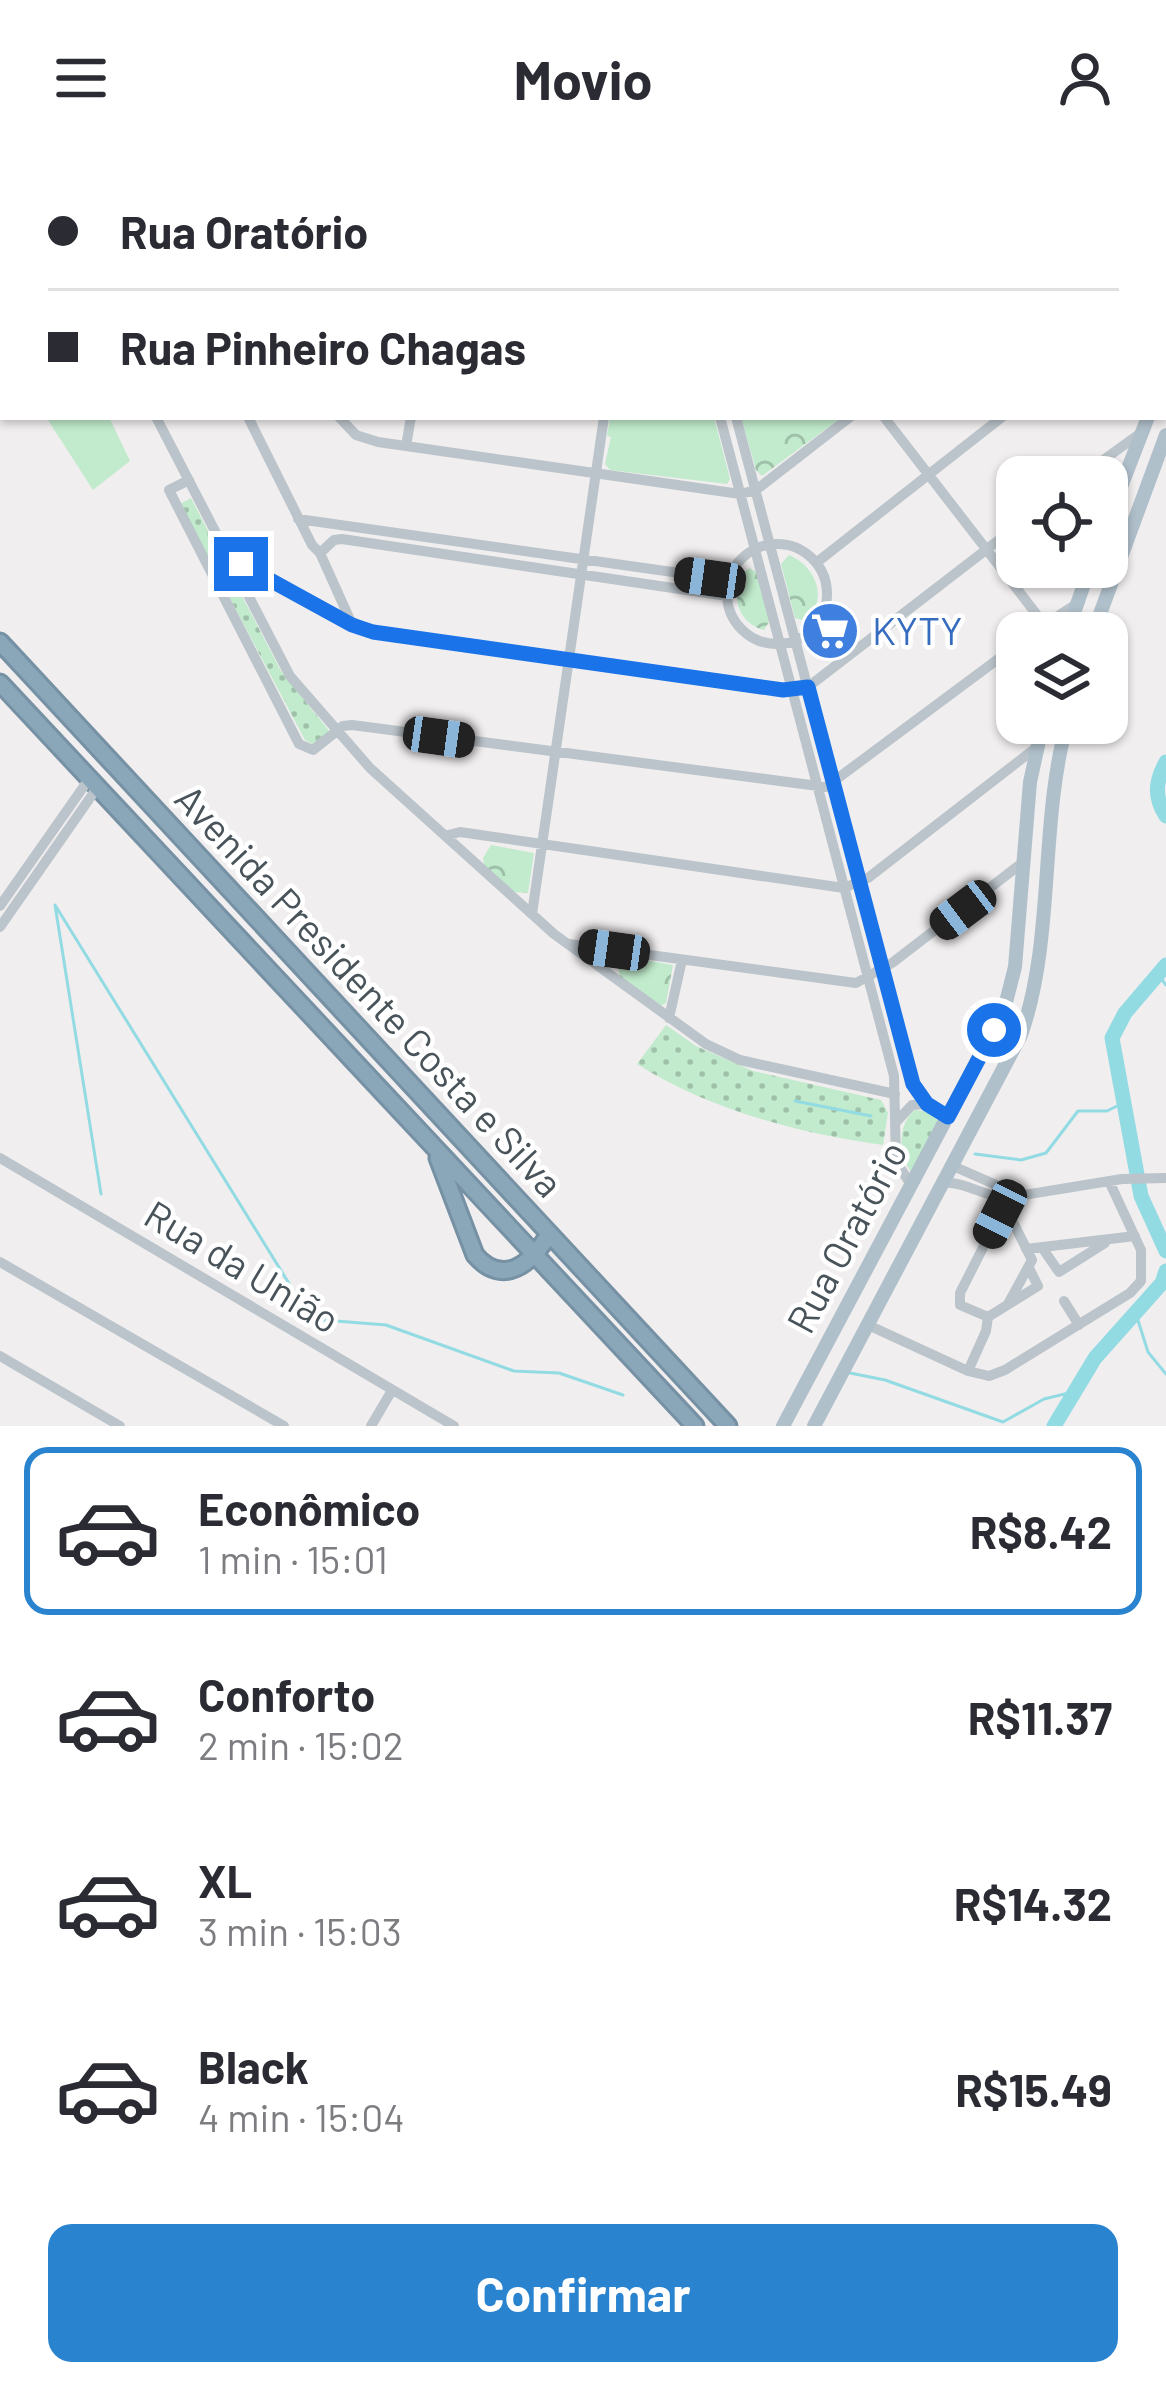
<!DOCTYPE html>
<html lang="pt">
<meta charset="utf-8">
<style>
:root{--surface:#fff;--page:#f7f7f7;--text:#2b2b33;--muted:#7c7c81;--line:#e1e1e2;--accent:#2a83cf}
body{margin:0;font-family:Barlow,sans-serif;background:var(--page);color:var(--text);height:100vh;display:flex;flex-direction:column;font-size:45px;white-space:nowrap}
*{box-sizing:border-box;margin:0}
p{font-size:39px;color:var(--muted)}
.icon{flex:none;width:66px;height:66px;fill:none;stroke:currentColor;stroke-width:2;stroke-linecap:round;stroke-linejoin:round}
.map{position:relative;height:1270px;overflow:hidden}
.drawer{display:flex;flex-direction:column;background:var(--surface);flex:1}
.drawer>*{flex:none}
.top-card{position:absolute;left:0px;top:0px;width:1167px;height:264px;box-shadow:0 3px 9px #0004;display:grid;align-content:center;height:264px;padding:0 48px;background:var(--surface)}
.controls{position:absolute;left:996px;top:300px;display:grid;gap:24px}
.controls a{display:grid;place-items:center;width:132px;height:132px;border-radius:24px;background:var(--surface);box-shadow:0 3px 9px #0004;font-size:60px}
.end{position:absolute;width:54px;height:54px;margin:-27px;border:15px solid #1a73e8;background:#fff;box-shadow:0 0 0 6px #fff}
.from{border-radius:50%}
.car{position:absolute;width:36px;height:72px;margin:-36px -18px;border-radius:15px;box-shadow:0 0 9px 3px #0007;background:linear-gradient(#222 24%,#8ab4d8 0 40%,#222 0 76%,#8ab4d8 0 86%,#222 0)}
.top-card b{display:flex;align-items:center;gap:42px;height:114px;font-size:45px}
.top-card b+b{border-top:3px solid var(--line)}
.top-card i{width:30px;height:30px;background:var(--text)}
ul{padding:21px 0 0;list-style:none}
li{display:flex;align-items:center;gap:36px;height:168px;margin:0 24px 18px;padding:0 24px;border:6px solid transparent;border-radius:24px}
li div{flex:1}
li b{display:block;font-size:45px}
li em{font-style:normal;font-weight:700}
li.current{border-color:var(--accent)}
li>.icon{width:108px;height:108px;stroke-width:1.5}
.action{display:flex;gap:24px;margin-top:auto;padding:24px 48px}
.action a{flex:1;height:138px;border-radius:24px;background:var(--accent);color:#fff;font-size:48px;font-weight:700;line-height:138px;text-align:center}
header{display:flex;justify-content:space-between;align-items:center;height:156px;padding:0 48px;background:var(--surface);font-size:54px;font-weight:700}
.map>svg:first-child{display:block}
.grass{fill:url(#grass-dots)}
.park{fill:url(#park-crowns)}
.pitch{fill:#c1ebcc}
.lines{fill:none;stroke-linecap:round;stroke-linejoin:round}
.stream{stroke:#92dbe3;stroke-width:3}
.river{stroke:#92dbe3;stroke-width:15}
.highway-casing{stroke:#7691a4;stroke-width:21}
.minor{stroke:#bbc4ca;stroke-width:10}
.major{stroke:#b0c0cb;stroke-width:14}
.highway{stroke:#8aa6b9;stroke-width:15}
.route{stroke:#1a73e8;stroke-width:15}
.labels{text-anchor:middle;stroke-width:9;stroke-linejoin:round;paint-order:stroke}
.shop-label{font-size:39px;fill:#366cbe;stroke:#fff;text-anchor:start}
.street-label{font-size:39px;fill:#48535a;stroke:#fff}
</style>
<header><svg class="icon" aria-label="menu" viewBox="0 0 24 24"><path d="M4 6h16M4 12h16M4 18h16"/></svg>Movio<svg class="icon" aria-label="person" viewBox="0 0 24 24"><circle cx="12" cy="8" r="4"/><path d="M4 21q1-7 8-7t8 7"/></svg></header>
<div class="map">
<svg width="1166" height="1270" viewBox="0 0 1166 1270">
<defs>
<pattern id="grass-dots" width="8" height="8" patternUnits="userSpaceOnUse" patternTransform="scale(3)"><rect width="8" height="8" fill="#c1ebcc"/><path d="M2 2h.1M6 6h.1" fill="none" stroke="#9fc1a9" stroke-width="1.8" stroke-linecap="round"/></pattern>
<pattern id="park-crowns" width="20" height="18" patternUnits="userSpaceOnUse" patternTransform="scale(3)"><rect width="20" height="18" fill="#c1ebcc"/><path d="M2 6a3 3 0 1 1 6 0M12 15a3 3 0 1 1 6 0" fill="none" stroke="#9fc1a9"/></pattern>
</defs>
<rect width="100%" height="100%" fill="#f1eeef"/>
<path class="grass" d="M191,342l90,173 49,61 -18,12 -7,-4 -125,-236z
M666,869l30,21 57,25 128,29 7,13 -5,32c-85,-12 -173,-35 -246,-81z
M915,954l16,2 7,10 -26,51c-14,-16 -15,-49 3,-63z"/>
<path class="park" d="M741,261h101l-80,59 -6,-6z
M789,399c28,12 40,45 16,66l-10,-3 -14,-54z
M750,412l7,5 12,49 -5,8c-25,-7 -32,-31 -25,-55z
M491,689l43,8 -6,40 -14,-1 -30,-27 -1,-7z
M622,800l51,9 -7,38 -6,3 -40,-30 -3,-14z"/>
<path class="pitch" d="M46,261h63l21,44 -37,29z
M610,261h104l16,62 -3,5 -117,-14 -5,-6 6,-27 -4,-1z"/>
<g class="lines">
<path class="stream" d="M1159,820l7,9
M795,945l76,15
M975,998l46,6 25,-7 32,-42h29l16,-8
M101,1038l-46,-289 256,414 75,6 128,46 45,2 64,22
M1136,1158l12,38 18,22
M850,1217l35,7 118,42 41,-23 29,-7"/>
<path class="river" d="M1166,606c-11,20 -12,35 0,54
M1166,809l-41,48 -13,25 29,158 25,55
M1054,1270l41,-68 67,-75 4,-12"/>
<defs>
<path id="highway" d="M0,486l728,784
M0,527l695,743
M438,1002l37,97c28,33 57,8 74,-21"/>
</defs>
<use href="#highway" class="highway-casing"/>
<path class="minor" d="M372,0l20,3
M472,0l19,3
M965,0l20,3
M1114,0l1,3
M230,3v-3
M721,3l4,-3
M870,3l1,-3
M0,24h3
M0,98l3,1
M1164,136l2,-1
M156,261l134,259 80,92 184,166 152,110 34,16 155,34
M248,261l64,128 8,8 31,69
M339,261l17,18 22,7 362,52 16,-4 94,-73
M720,261l174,659 2,85 15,24
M736,261l177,668 14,19 21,13
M884,261l160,207
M406,290l5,-29
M1080,321l62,-45
M189,324l-20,10 130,254 14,6 30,-24 9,-1 474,62 191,-142
M298,363l431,61
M727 438a50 50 0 1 1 100 0a50 50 0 1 1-100 0Z
M320,397l14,-13 8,-1 385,57
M233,407l13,3 122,64 425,61 15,-4 209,-161
M816,407l186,-146
M1032,477l43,-28
M445,680l15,-4 384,56 24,-10 169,-131
M0,750l89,-127
M532,758l72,-497
M0,771l97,-139
M569,788l287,39 36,-20 130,-100
M669,862l13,-58
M896,966l16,-17 15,-1
M0,1002l454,268
M953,1010l57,25
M943,1027c20,-2 41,13 62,15l117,-19 44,-1
M1007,1033l-7,25 -40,79v12l28,12 50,-31 -9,-18
M1002,1053l9,9 21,42 -24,44
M1026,1093l109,-13
M1043,1093l16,23 46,-29
M0,1106l284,164
M1064,1145l15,24
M868,1169l100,46 21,5 16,-6 125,-77 11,-12v-31l-32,-69
M0,1200l120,70
M968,1215l18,-40 2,-14
M371,1270l20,-34"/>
<path class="major" d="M1164,219l2,-5
M1107,367l41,-106
M1067,477l23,-66
M1093,477l73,-198
M783,1270l221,-416 11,-43 15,-185 13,-59
M814,1270l207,-391c34,-97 18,-210 46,-312"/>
<use href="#highway" class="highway"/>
</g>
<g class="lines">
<path class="route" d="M241,408l111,61 21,7 410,58 25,-3 105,397 14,20 21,13 46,-87"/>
</g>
<defs>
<symbol id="supermarket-disc" viewBox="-11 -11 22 22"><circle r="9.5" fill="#3f7fe0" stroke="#fff"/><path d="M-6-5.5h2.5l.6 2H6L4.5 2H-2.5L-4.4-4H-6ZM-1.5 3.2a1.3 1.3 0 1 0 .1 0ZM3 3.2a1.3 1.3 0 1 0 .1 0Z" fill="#fff"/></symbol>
</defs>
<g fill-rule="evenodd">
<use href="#supermarket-disc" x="797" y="442" width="66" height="66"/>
</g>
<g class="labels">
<g class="shop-label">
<text x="872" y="489">KYTY</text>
</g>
<g class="street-label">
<text transform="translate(369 835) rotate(47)" y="14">Avenida Presidente Costa e Silva</text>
<text transform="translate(847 1081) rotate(-62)" y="14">Rua Oratório</text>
<text transform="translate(242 1111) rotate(31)" y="14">Rua da União</text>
</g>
</g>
</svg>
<div class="controls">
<a><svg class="icon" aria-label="locate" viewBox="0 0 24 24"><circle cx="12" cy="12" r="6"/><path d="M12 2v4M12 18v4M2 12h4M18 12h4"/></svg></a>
<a><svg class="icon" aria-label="layers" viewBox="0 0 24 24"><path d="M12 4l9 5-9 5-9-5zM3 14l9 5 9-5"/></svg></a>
</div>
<i class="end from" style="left:994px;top:874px"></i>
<i class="end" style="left:241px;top:408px"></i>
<i class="car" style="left:710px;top:422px;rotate:278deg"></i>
<i class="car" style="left:439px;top:581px;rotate:98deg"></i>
<i class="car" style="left:963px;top:754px;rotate:233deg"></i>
<i class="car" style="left:614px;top:794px;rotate:278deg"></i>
<i class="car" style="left:1000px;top:1058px;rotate:207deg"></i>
<div class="top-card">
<b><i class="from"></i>Rua Oratório</b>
<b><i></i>Rua Pinheiro Chagas</b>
</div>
</div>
<section class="drawer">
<ul>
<li class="current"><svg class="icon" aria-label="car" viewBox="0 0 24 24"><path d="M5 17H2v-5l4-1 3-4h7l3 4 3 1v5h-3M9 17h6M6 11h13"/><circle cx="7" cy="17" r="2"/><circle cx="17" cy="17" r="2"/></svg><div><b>Econômico</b><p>1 min · 15:01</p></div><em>R$8.42</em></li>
<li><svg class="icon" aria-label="car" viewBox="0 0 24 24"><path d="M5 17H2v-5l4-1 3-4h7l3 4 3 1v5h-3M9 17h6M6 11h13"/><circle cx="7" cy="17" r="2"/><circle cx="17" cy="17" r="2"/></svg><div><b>Conforto</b><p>2 min · 15:02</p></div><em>R$11.37</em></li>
<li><svg class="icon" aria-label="car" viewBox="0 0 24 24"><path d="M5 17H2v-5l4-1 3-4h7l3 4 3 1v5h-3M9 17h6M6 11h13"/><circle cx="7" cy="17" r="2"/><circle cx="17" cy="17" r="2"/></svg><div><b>XL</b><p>3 min · 15:03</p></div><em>R$14.32</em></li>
<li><svg class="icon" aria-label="car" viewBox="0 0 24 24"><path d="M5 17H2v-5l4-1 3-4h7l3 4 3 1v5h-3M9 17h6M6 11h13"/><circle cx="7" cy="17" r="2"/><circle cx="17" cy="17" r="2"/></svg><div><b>Black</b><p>4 min · 15:04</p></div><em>R$15.49</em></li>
</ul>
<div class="action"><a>Confirmar</a></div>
</section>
